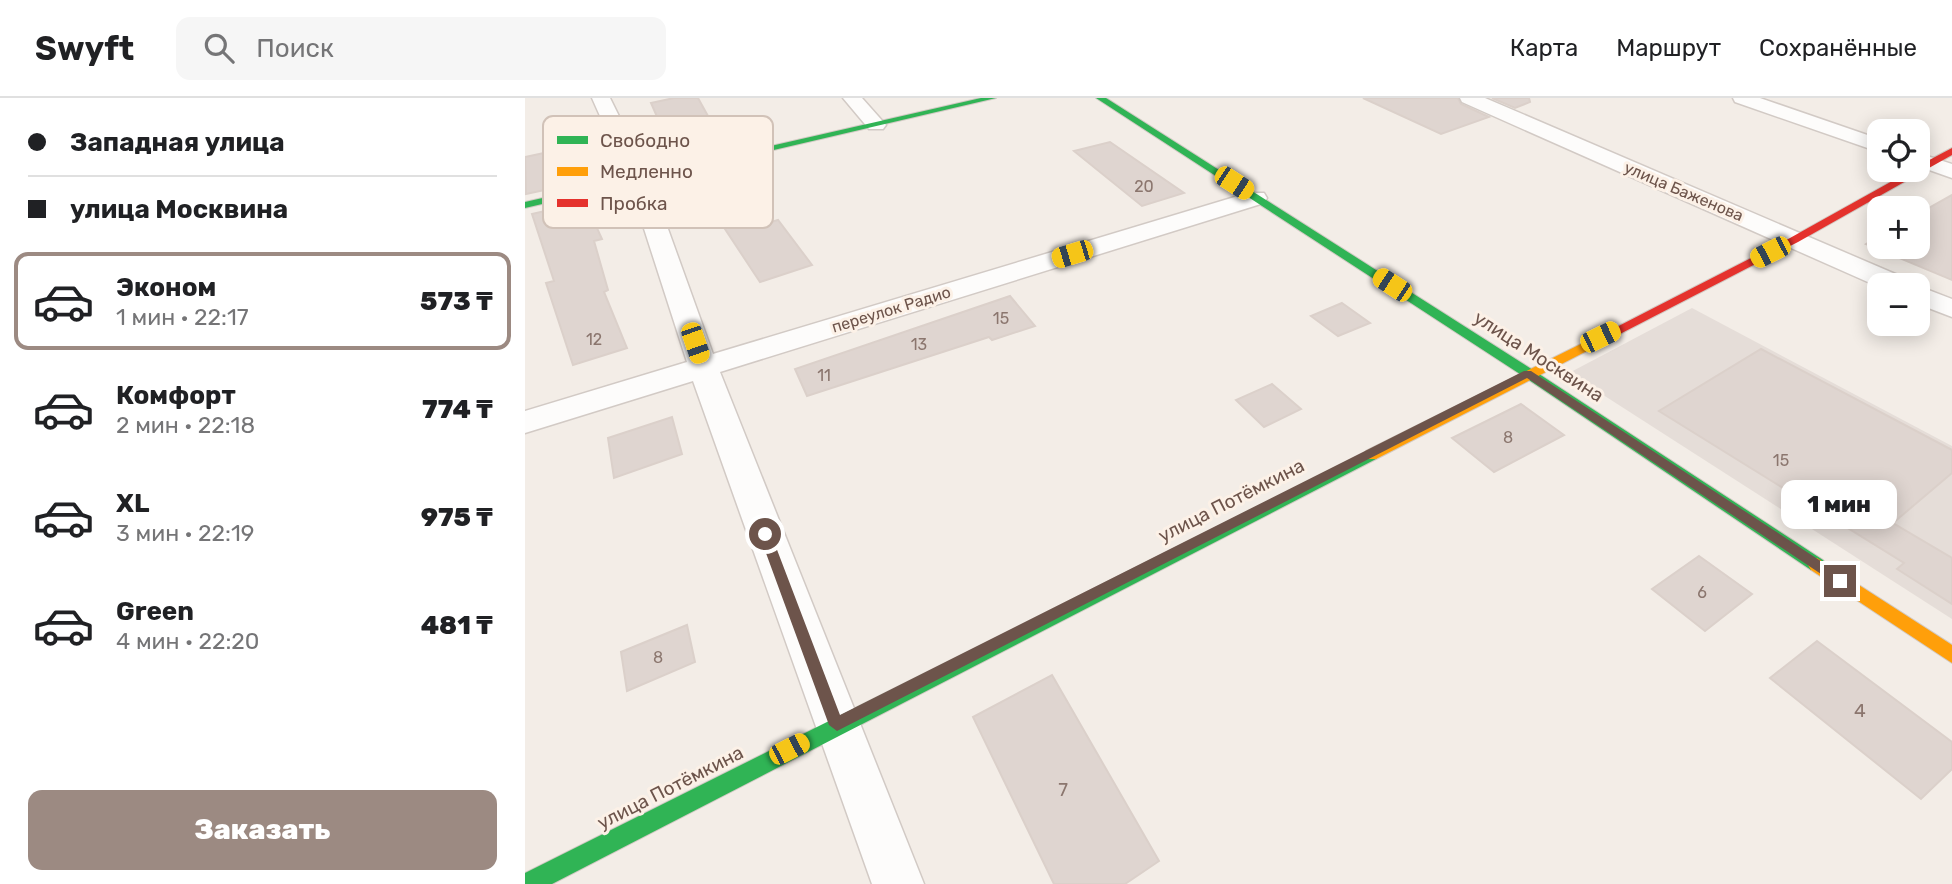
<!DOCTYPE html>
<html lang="ru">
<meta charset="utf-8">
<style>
:root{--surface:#fff;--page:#f6f6f6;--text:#202124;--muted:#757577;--line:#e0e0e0;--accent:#9c8a82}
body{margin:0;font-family:Rubik,sans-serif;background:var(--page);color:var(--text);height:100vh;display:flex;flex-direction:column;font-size:26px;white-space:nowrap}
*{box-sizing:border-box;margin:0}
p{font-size:23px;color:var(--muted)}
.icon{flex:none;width:38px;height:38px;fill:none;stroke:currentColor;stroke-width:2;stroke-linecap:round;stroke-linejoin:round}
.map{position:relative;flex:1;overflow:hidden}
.side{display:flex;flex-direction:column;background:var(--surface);width:525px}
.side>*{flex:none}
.top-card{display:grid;align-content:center;height:154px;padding:0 28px;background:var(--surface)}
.controls{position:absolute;left:1342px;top:21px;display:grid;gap:14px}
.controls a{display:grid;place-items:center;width:63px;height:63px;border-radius:14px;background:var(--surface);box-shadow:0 4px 18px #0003;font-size:35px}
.end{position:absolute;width:32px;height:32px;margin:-16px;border:9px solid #6d544b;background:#fff;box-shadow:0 0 0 4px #fff}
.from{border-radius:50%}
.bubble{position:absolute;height:49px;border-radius:14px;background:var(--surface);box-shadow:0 4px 18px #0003;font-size:23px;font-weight:800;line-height:49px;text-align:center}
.car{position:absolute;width:21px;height:42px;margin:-21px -10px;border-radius:9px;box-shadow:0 0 5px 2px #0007;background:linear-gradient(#f5c518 24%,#345 0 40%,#f5c518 0 76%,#345 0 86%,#f5c518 0)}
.top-card b{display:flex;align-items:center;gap:24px;height:66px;font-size:26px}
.top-card b+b{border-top:2px solid var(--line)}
.top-card i{width:18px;height:18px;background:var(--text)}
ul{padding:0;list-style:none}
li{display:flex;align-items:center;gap:21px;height:98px;margin:0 14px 10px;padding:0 14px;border:4px solid transparent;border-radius:14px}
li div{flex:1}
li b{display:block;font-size:26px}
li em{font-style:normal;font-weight:800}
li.on{border-color:var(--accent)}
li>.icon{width:63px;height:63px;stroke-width:1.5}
.action{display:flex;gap:14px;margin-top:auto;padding:14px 28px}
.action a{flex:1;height:80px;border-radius:14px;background:var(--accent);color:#fff;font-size:28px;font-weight:800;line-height:80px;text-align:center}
header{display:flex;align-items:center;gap:42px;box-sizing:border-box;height:98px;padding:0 35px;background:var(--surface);border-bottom:2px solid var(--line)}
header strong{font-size:33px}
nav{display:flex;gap:38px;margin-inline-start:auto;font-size:24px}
.search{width:490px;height:63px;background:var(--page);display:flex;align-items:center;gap:18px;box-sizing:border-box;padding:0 24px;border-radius:14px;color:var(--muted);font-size:26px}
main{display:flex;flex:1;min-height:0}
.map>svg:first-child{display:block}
.industrial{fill:#e5ddd8}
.building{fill:#dfd5d0;stroke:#dbd0ca;stroke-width:2}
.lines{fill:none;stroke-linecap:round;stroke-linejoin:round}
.street-casing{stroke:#d2cac5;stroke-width:3}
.fast-casing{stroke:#d2cac4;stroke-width:2}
.slow-casing{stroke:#d2cac4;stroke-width:2}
.jam-casing{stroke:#d2cac4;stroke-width:2}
.street{fill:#fdfcfb;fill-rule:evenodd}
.fast{fill:#30b455;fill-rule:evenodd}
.slow{fill:#ff9f0a;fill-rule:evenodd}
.jam{fill:#e5322d;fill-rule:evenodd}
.route{fill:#6d544b}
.labels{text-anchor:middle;stroke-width:6;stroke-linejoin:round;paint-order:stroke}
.number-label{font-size:16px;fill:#8b766e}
.far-street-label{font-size:16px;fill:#6d544b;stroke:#fcf1e7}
.street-label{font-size:19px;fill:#6d544b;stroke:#fcf1e7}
.near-number-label{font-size:19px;fill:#8b766e}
.key{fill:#fcf1e7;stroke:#d1c2b8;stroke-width:2}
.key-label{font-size:19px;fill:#6d544b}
</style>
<header>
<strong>Swyft</strong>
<div class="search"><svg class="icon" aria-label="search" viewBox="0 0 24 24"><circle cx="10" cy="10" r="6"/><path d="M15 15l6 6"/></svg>Поиск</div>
<nav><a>Карта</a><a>Маршрут</a><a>Сохранённые</a></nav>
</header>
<main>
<section class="side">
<div class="top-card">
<b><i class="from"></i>Западная улица</b>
<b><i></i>улица Москвина</b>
</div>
<ul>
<li class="on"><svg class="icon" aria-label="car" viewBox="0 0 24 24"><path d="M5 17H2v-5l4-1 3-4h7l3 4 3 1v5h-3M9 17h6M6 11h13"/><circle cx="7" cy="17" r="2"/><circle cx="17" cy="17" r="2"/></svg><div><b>Эконом</b><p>1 мин · 22:17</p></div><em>573 ₸</em></li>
<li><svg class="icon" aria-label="car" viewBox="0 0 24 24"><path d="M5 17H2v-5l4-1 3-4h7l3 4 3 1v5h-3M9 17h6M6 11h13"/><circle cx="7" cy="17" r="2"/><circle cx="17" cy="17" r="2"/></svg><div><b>Комфорт</b><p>2 мин · 22:18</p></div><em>774 ₸</em></li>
<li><svg class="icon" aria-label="car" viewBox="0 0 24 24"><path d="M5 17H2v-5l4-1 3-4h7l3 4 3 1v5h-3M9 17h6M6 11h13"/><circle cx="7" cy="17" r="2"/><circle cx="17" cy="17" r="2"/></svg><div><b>XL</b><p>3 мин · 22:19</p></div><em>975 ₸</em></li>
<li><svg class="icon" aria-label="car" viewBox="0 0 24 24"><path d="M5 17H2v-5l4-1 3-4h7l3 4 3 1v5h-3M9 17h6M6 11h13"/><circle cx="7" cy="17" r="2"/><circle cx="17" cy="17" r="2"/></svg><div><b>Green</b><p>4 мин · 22:20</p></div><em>481 ₸</em></li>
</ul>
<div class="action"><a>Заказать</a></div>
</section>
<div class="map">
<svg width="1427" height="786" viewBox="0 0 1427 786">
<rect width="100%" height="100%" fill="#f3ede7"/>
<path class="industrial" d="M1167,210l260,138v173l-383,-246z"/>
<path class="building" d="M149,0h24l21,38 -7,2 8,12 -44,10 -25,-57z
M838,0h95l3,6 28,13 -48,17z
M967,0h37l1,4 -15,6z
M585,44l74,51 -42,13 -68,-55z
M38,51l14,34 -51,11 -1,-37z
M206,70l37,55 10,-3 34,45 -52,17 -43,-65 -8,2 -23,-41z
M1427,97v85l-86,-36 13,-8v11h39v-33z
M60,104l17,37 -8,2 14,49 -4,2 23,56 -54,17 -27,-82 8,-2 -22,-67z
M485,198l25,30 -43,14 -3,-3 -182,59 -12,-27z
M817,205l28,20 -32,13 -27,-20z
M1236,251l191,101v23l-59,50 59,35v46l-55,-35 7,-6 -245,-152z
M747,286l29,25 -37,18 -28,-27z
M996,306l43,31 -70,37 -42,-34z
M147,319l10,37 -68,24 -6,-40z
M1174,458l53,38 -47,37 -53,-42z
M162,527l8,37 -68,29 -6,-39z
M1292,543l135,101v27l-31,30 -151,-121z
M527,577l107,186 -34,23h-71l-81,-167z"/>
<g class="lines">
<defs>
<path id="street" d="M67,0h18l40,81 63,175 535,-161h16l3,5 -3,5 -544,169 204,512h-52l-179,-503 -168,52v-22l162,-49 -59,-183z
M318,0h19l24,27 -3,4h-14z
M935,0h25l422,181 4,6 -32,2 -417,-185z
M1208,0h27l119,41v13l-144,-50z
M1393,55l34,11v14l-34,-12z
M1393,188l34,13v18l-34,-13z"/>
<path id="fast" d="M456,0h15l-471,110v-6z
M571,0h10l427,272 290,190 3,5 -3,5h-12l-288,-194z
M846,352l5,1 3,4 -3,4 -824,425h-27v-11z"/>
<path id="slow" d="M1088,230l6,4 -1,3 -242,124h-10l-3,-4 3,-4z
M1292,460l135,87v18l-141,-93 -3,-5 3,-5z"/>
<path id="jam" d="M1427,50v7l-154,87 -180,93 -5,1 -6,-4 183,-94 122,-68h6v-4z"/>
</defs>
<use href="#street" class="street-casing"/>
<use href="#fast" class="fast-casing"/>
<use href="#slow" class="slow-casing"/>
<use href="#jam" class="jam-casing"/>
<use href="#street" class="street"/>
<use href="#fast" class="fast"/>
<use href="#slow" class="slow"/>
<use href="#jam" class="jam"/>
</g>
<path class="route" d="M999,273h7l314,206v7h-9l-309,-206 -690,353 -8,-6 -70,-191 6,-4 6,4 69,181z"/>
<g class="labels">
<g class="number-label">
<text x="619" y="94">20</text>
<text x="476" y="226">15</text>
<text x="69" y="247">12</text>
<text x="394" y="252">13</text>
<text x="299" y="283">11</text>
<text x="983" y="345">8</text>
<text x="1256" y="368">15</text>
<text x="1177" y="500">6</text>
<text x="133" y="565">8</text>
</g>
<g class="far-street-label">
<text transform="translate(1159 93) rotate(23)" y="6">улица Баженова</text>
<text transform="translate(366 211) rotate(-17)" y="6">переулок Радио</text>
</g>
<g class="street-label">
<text transform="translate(1014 258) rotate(33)" y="7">улица Москвина</text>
<text transform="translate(706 402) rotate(-27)" y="7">улица Потёмкина</text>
<text transform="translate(145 689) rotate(-27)" y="7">улица Потёмкина</text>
</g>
<g class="near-number-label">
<text x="1335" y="619">4</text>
<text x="538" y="698">7</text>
</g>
</g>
<rect x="18" y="18" width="230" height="112" rx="10" class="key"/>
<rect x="32" y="38" width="31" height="8" fill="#30b455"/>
<rect x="32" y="69" width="31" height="9" fill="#ff9f0a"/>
<rect x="32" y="101" width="31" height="8" fill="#e5322d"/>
<g class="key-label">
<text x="75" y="49">Свободно</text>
<text x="75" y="80">Медленно</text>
<text x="75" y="112">Пробка</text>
</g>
</svg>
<div class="controls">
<a><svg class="icon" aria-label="locate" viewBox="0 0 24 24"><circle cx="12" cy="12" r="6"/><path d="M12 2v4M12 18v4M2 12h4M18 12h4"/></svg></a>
<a>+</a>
<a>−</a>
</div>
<i class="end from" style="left:240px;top:436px"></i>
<i class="end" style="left:1315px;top:483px"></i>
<div class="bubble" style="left:1256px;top:382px;width:116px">1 мин</div>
<i class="car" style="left:709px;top:85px;rotate:123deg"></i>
<i class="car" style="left:1245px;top:154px;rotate:243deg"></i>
<i class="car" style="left:547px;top:156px;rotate:253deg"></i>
<i class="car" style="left:867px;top:187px;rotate:303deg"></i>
<i class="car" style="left:1075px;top:239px;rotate:64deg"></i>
<i class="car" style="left:170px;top:245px;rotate:161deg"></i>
<i class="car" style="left:264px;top:651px;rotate:63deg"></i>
</div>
</main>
